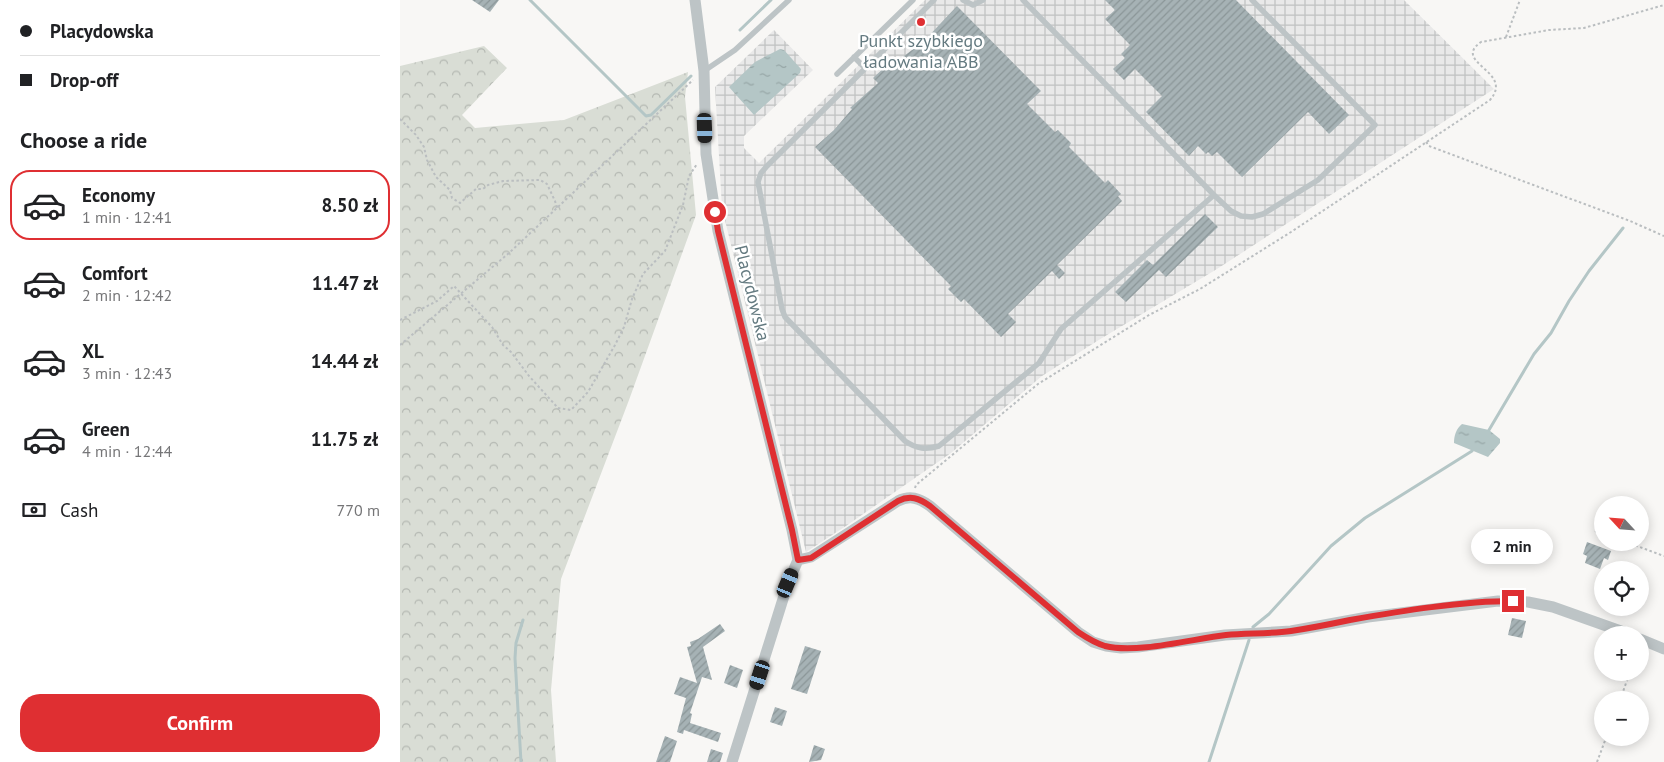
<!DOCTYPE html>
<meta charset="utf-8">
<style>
:root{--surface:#fff;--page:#f2f2f2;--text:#202124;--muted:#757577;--line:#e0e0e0;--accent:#df2f32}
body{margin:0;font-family:"PT Sans",sans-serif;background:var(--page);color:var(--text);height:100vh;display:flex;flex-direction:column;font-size:19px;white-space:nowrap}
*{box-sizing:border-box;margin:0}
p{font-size:16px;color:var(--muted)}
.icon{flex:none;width:28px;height:28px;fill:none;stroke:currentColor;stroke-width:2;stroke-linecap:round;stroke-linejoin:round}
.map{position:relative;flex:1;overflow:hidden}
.sheet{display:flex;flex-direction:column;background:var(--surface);width:400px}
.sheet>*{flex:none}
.top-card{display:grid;align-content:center;height:110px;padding:0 20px;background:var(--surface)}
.needle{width:32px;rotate:296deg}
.controls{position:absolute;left:1194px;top:496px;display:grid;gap:10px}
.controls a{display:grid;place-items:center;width:55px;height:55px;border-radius:50%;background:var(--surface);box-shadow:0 2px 12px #0003;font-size:25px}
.end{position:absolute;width:22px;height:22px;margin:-11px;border:6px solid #df2f32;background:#fff;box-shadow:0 0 0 2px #fff}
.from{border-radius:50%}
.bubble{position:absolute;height:35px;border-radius:18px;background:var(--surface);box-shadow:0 2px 12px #0003;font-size:16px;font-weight:700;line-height:35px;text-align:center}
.car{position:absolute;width:15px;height:30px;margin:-15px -8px;border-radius:6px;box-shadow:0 0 4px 1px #0007;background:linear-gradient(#222 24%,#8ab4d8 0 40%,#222 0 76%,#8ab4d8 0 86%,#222 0)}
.top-card b{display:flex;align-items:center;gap:18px;height:48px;font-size:19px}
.top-card b+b{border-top:1px solid var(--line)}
.top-card i{width:12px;height:12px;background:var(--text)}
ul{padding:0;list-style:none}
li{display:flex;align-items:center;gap:15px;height:70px;margin:0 10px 8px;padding:0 10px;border:2px solid transparent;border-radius:20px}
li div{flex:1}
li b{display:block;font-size:19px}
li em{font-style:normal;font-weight:700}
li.selected{border-color:var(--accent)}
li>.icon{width:45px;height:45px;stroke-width:1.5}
h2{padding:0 20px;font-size:22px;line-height:60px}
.pay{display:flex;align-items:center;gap:12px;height:55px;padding:0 20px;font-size:19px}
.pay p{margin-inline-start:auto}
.cta{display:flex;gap:10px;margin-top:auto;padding:10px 20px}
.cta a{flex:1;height:58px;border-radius:20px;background:var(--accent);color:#fff;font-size:20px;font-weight:700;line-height:58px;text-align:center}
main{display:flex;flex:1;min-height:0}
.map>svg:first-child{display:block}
.industrial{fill:url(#industrial-grid)}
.forest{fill:url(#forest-crowns)}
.water{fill:url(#water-ripples)}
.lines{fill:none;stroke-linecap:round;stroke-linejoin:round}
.stream{stroke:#b4c6c6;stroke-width:3}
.building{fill:url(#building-hatch)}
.path{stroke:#babec0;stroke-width:2;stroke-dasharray:2.5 2.5;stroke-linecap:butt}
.lane{stroke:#bdc4c6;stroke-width:5.5}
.street{stroke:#bdc4c6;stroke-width:11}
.route{stroke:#df2f32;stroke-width:6}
.poi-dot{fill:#df2f32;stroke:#fff;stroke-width:2}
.labels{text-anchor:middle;stroke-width:5;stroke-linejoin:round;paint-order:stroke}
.poi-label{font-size:18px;fill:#647a80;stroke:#fff}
.street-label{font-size:18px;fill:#647a80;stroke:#fff}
</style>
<main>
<section class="sheet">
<div class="top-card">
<b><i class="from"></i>Placydowska</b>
<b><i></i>Drop-off</b>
</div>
<h2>Choose a ride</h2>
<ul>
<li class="selected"><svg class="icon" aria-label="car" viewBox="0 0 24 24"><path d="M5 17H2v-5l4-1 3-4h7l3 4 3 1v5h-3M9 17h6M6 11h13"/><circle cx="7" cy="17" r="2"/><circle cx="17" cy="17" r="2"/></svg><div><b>Economy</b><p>1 min · 12:41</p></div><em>8.50 zł</em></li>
<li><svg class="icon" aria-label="car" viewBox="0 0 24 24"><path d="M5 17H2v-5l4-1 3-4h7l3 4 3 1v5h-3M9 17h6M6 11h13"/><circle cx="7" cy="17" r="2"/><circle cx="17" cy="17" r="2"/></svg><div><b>Comfort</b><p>2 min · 12:42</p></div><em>11.47 zł</em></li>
<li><svg class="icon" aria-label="car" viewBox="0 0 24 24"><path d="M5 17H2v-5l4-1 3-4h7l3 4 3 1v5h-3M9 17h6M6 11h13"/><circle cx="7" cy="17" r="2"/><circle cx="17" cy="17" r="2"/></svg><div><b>XL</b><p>3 min · 12:43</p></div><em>14.44 zł</em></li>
<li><svg class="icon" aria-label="car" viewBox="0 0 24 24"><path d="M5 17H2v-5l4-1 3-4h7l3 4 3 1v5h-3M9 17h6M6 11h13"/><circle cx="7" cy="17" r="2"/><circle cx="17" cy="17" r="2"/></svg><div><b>Green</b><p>4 min · 12:44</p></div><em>11.75 zł</em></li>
</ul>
<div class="pay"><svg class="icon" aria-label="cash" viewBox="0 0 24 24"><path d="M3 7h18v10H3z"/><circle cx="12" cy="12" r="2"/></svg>Cash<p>770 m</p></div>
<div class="cta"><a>Confirm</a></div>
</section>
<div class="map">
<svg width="1264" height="762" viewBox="0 0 1264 762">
<defs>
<pattern id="industrial-grid" width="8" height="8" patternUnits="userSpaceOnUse" patternTransform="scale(1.25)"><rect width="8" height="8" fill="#e9e9e9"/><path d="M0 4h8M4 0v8" fill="none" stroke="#c0c2c2"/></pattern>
<pattern id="forest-crowns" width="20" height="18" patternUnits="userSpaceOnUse" patternTransform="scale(1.25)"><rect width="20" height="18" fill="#d9ddd5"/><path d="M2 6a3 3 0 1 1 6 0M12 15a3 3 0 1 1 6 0" fill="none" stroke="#b4b8b2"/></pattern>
<pattern id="water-ripples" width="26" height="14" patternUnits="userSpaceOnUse" patternTransform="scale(1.25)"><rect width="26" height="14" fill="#b4c6c6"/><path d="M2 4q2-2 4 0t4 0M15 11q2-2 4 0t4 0" fill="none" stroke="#96a6a6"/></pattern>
<pattern id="building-hatch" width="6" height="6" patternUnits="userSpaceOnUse" patternTransform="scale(1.25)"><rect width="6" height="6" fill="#a6b2b5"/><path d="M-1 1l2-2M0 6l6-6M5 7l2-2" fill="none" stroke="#8b9698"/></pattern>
</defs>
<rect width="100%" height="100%" fill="#f8f7f5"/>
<path class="industrial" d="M525,0h479l90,89 -277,180 -115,69 -60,38 -91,77 -105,73 -40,26 -84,-344 -7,-121 59,-57 39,40 -69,66v12l15,15z"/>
<path class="forest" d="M84,46l23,22 -45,47 13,13 89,-8 124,-48 -3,25 11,118 -67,185 -68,179 -10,111 5,72h-156v-696z"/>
<path class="water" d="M380,49l4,1 17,19 -1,4 -46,42 -25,-28 26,-25z
M1062,424l27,6 11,9v4l-12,14 -34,-14c0,-7 2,-14 8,-19z"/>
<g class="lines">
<path class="stream" d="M130,0l116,116 5,-1 40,-39
M340,30l31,-30
M1089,430l45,-76 17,-21 18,-32 20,-30 34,-43
M853,627l16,-13 62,-68 34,-28 107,-67
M121,762l-6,-104 1,-15 7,-23
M809,762l40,-122"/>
</g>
<path class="building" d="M72,0h27l-9,12z
M705,0h131l113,115 -20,19 -21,-22 -66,65 -25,-25 -5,4 -4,-4 -2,2 -8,-8 -9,10 -43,-44 16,-16 -27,-27 -11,11 -11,-11 12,-11 -4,-4 9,-9 -25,-26 10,-9z
M557,6l84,85 -14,13 28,28 3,-2 13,13 -2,4 36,36 3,-3 13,14 -3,2 4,5 -65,64 8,8 -6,6 -7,-8 -44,43 8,8 -15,15 -37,-38 -3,3 -13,-13 3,-3 -136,-139 19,-17 18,-21 -2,-1 28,-25 -5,-5 14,-13 4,3 9,-9 24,-18z
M805,214l13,13 -52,50 -7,-7 -33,32 -11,-10 32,-32 6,5z
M1187,542l24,9 -3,9 -4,-2 -4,11 -15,-6 2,-7 -4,-2z
M1112,618l14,3 -4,17 -14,-3z
M320,624l5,7 -22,16 9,33 -10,-3 -12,36 2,1 -2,9 31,10 -3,9 -34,-12 -1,4 -6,-2 9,-34 -12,-4 6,-17 17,6 -10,-36 4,-1 -1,-4 8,-3z
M405,646l16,5 -14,43 -16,-5z
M330,665l13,5 -6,18 -13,-5z
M375,707l12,4 -5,15 -12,-4z
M265,736l12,5 -7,21h-14z
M414,745l11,4 -4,11 -12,2z
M311,749l12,4 -3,9h-13z"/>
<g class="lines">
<path class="path" d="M1106,37l14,-37
M0,119l16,16 8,12 3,13 9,17 14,13 2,8 8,5 16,-14h7l5,-4 15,-4 37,-1 7,4 8,17 2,7
M1026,142l3,4 201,75 34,15
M0,320l37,-19 17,-15 38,41 11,18 8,7 18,24 29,32 13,2 17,-18 27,-47 9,-18 8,-28 11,-25 22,-23 18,-46 6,-29 8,-12
M0,345l109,-92 184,-173
M515,488l1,-3 122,-101 111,-69 51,-26 91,-57 199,-132c25,-29 -39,-37 -9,-58l68,-12 35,-2 80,-23
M1195,531l7,3
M1226,542l38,14
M1220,700l10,-28
M1197,762l9,-24"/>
<path class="lane" d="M534,0l-167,166 -6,7 -3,9 24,127 3,8 120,124c12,8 21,9 34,5l100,-83 22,-34 153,-134
M563,0l10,5 10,-5
M623,0l191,195 17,16 10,5 11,1 11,-3 55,-34 57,-55 -123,-125
M454,57l11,11
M304,71l31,-21 54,-50
M437,74l76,-74"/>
<path class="street" d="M295,0l9,71 2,83 12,77 74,299 6,30
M398,560l13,-3 87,-56c12,-6 21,-3 32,5l148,126 15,10 13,4 15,2 17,-1 87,-12 66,-4 77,-14 130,-16 30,1 25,5 79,28
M1240,639l24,10
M332,762l56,-179 10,-23"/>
</g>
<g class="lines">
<path class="route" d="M315,212l3,19 74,299 6,30 13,-2 87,-57c12,-6 21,-3 32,5l148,126c9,6 17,11 27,14 32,8 87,-7 121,-11 21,-2 43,-1 65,-4 20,-3 40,-7 59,-11 51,-9 112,-19 163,-19"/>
</g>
<circle class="poi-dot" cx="521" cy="22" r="5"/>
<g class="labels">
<g class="poi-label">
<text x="521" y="47">Punkt szybkiego<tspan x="521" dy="21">ładowania ABB</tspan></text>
</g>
<g class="street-label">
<text transform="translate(352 293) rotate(76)" y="6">Placydowska</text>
</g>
</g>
</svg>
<div class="controls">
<a><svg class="needle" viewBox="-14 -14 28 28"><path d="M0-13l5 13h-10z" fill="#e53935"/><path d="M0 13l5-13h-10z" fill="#757577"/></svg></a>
<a><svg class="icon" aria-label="locate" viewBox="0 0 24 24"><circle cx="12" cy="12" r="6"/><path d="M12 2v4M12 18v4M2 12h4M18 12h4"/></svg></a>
<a>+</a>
<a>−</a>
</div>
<i class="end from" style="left:315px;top:212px"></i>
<i class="end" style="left:1113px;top:601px"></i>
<div class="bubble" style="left:1071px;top:529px;width:82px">2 min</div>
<i class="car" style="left:305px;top:128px;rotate:178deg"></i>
<i class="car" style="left:388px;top:583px;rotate:23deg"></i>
<i class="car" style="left:360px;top:675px;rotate:198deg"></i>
</div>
</main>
